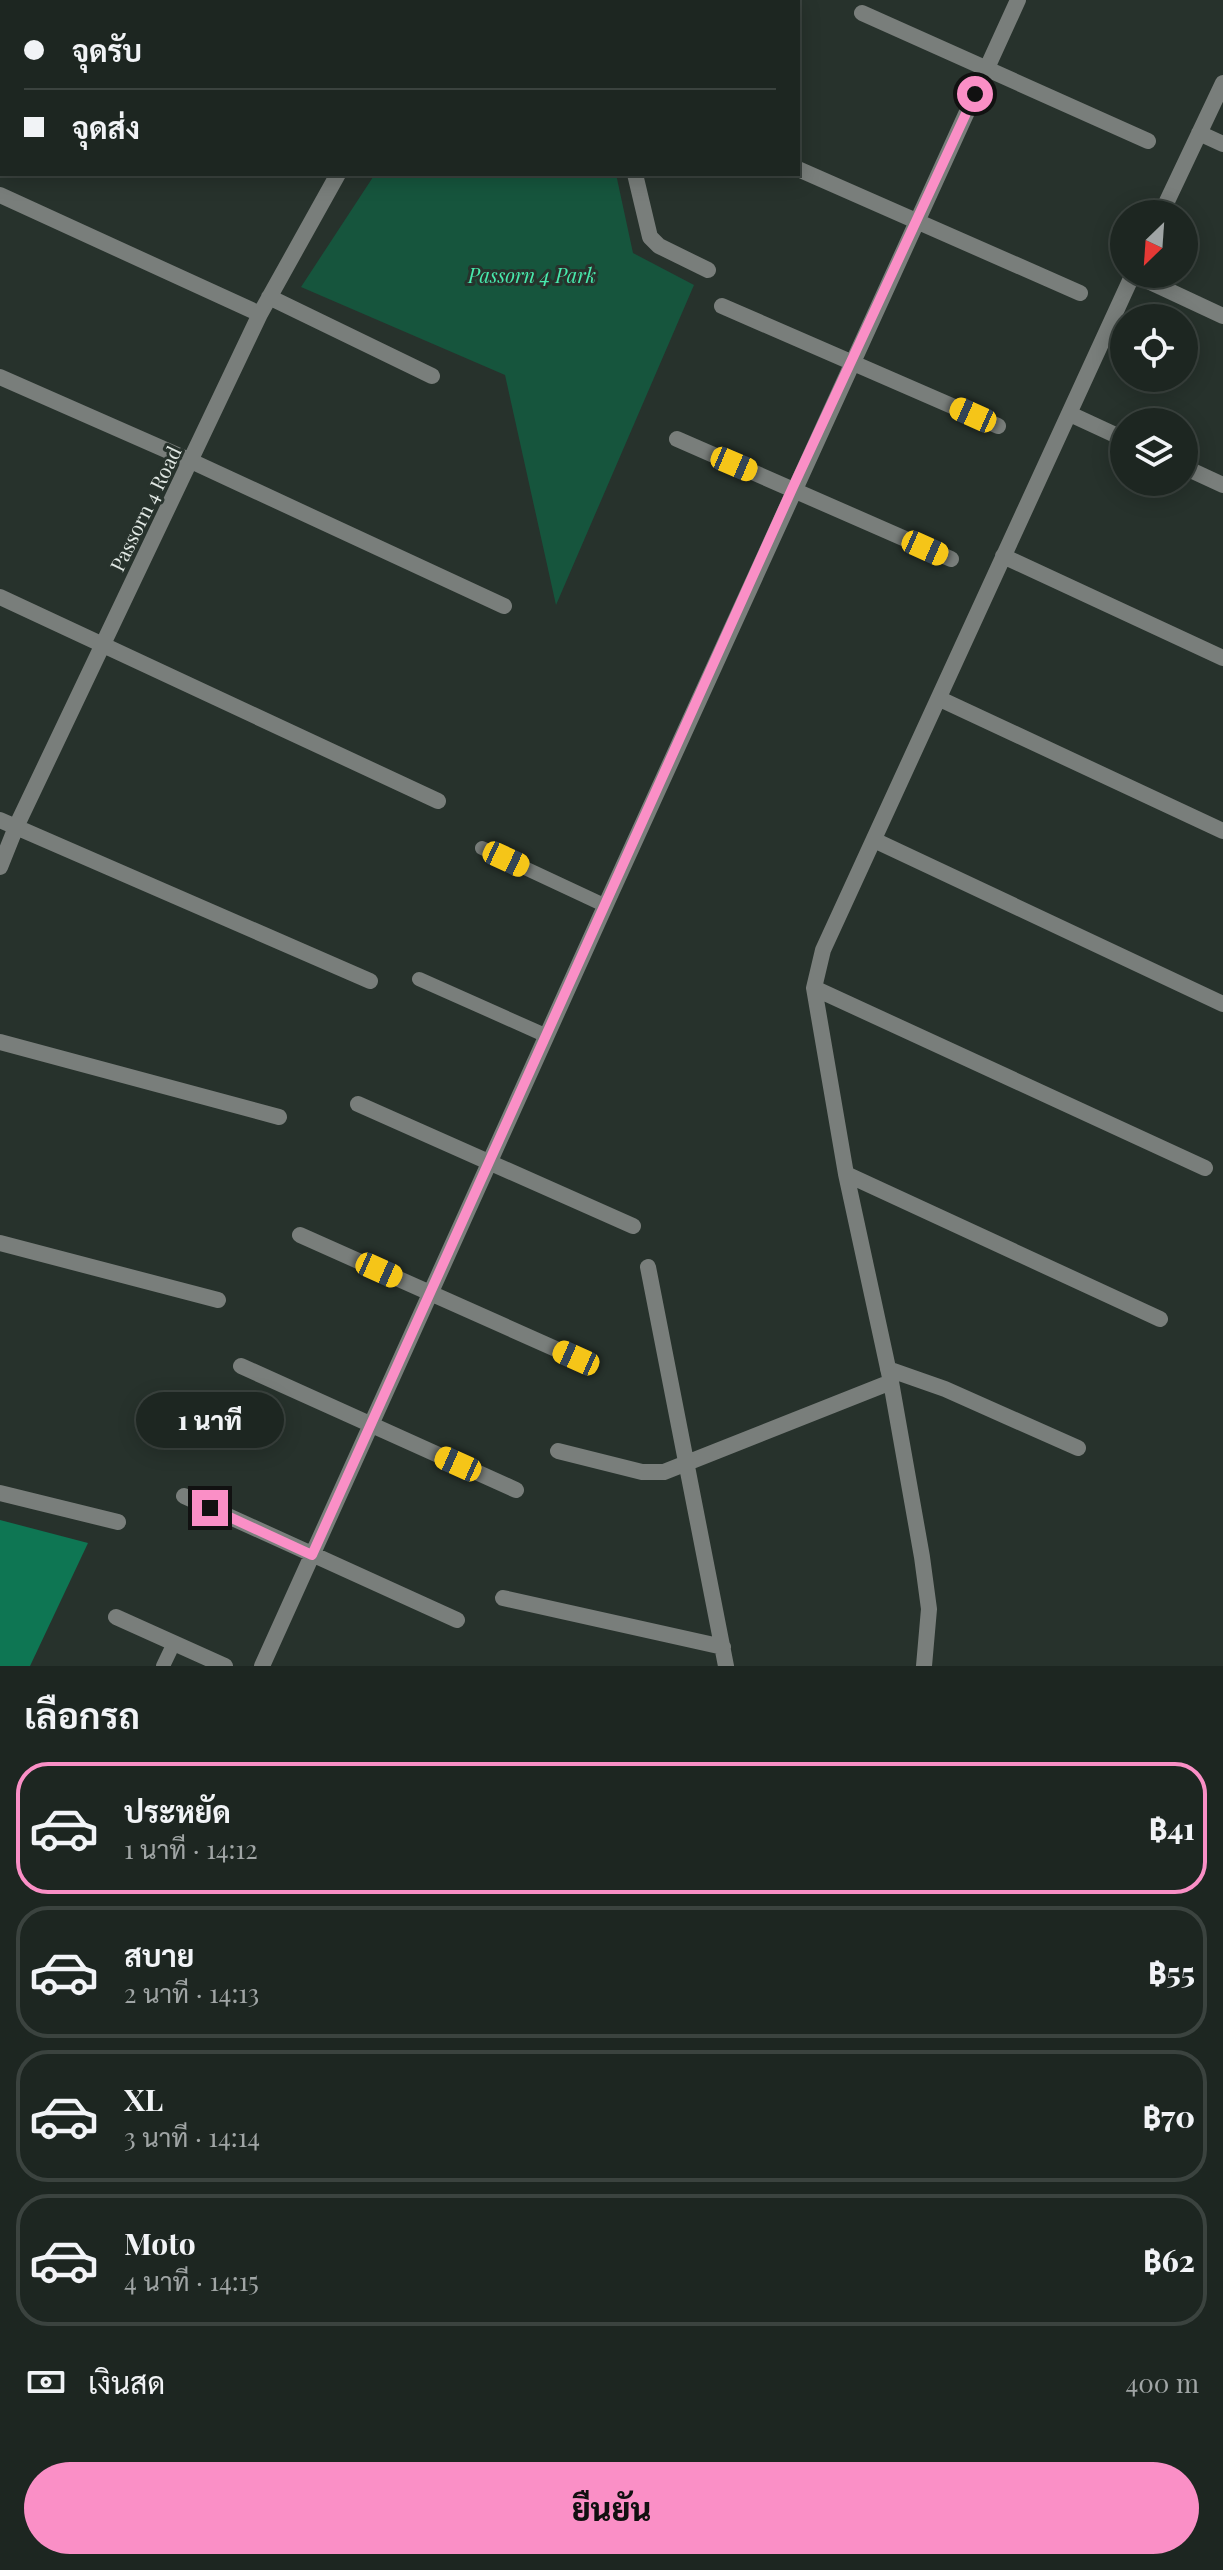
<!DOCTYPE html>
<html lang="th">
<meta charset="utf-8">
<style>
:root{--surface:#1d2621;--page:#2a322e;--text:#f1f3f6;--muted:#a0a5a5;--line:#3b433f;--accent:#fa8fc6}
body{margin:0;font-family:"Playfair Display",Sarabun,serif;background:var(--page);color:var(--text);height:100vh;display:flex;flex-direction:column;font-size:30px;white-space:nowrap}
*{box-sizing:border-box;margin:0}
p{font-size:26px;color:var(--muted)}
.icon{flex:none;width:44px;height:44px;fill:none;stroke:currentColor;stroke-width:2;stroke-linecap:round;stroke-linejoin:round}
.map{position:relative;height:1666px;overflow:hidden}
.side{display:flex;flex-direction:column;background:var(--surface);flex:1}
.side>*{flex:none}
.hud{position:absolute;left:0px;top:0px;width:800px;height:176px;box-shadow:0 4px 20px #0003,0 0 0 2px var(--line);display:grid;align-content:center;height:176px;padding:0 24px;background:var(--surface)}
.needle{width:52px;rotate:205deg}
.tools{position:absolute;left:1110px;top:200px;display:grid;gap:16px}
.tools a{display:grid;place-items:center;width:88px;height:88px;border-radius:50%;background:var(--surface);box-shadow:0 4px 20px #0003,0 0 0 2px var(--line);font-size:40px}
.end{position:absolute;width:36px;height:36px;margin:-18px;border:10px solid #fa8fc6;background:#111;box-shadow:0 0 0 4px #111}
.from{border-radius:50%}
.bubble{position:absolute;height:56px;border-radius:28px;background:var(--surface);box-shadow:0 4px 20px #0003,0 0 0 2px var(--line);font-size:26px;font-weight:800;line-height:56px;text-align:center}
.car{position:absolute;width:24px;height:48px;margin:-24px -12px;border-radius:10px;box-shadow:0 0 6px 2px #0007;background:linear-gradient(#f5c518 24%,#345 0 40%,#f5c518 0 76%,#345 0 86%,#f5c518 0)}
.hud b{display:flex;align-items:center;gap:28px;height:76px;font-size:30px}
.hud b+b{border-top:2px solid var(--line)}
.hud i{width:20px;height:20px;background:var(--text)}
ul{padding:0;list-style:none}
li{display:flex;align-items:center;gap:24px;height:132px;margin:0 16px 12px;padding:0 8px;border:4px solid var(--line);border-radius:32px}
li div{flex:1}
li b{display:block;font-size:30px}
li em{font-style:normal;font-weight:800}
li.selected{border-color:var(--accent)}
li>.icon{width:72px;height:72px;stroke-width:1.5}
h2{padding:0 24px;font-size:36px;line-height:96px}
.pay{display:flex;align-items:center;gap:20px;height:88px;padding:0 24px;font-size:30px}
.pay p{margin-inline-start:auto}
.button{display:flex;gap:16px;margin-top:auto;padding:16px 24px}
.button a{flex:1;height:92px;border-radius:48px;background:var(--accent);color:#111;font-size:32px;font-weight:800;line-height:92px;text-align:center}
.map>svg:first-child{display:block}
.green{fill:#16553d}
.water{fill:#0e7653}
.lines{fill:none;stroke-linecap:round;stroke-linejoin:round}
.service{stroke:#797e7b;stroke-width:14}
.minor{stroke:#797e7b;stroke-width:16}
.route{stroke:#fa8fc6;stroke-width:10}
.labels{text-anchor:middle;stroke-width:6;stroke-linejoin:round;paint-order:stroke}
.park-label{font-size:20px;font-style:italic;fill:#48eaad;stroke:#27322c}
.street-label{font-size:20px;fill:#e1e8e4;stroke:#27322c}
</style>
<div class="map">
<svg width="1223" height="1666" viewBox="0 0 1223 1666">
<rect width="100%" height="100%" fill="#27322c"/>
<path class="green" d="M375,174h241l17,79 61,32 -138,320 -51,-230 -204,-88z"/>
<path class="water" d="M0,1520l88,23 -58,123h-30z"/>
<g class="lines">
<path class="service" d="M482,848l122,57
M419,979l128,57
M163,1666l11,-23"/>
<path class="minor" d="M437,0l1,2
M601,0l1,2
M614,0l4,2
M510,2l2,-2
M862,13l286,128
M1199,133l24,11
M798,169l282,124
M635,174l15,63 9,9 49,24
M0,195l260,119
M1161,214l62,-131
M1133,274l90,42
M269,297l163,79
M722,306l276,120
M0,377l191,84 313,145
M1070,414l54,25
M677,439l274,120
M1184,467l39,18
M1003,556l220,102
M0,597l438,204
M940,699l283,132
M0,820l370,161
M874,840l349,164
M0,867l16,-40 244,-513 78,-140
M814,988l391,180
M0,1042l279,75
M358,1104l275,122
M846,1174l314,145
M300,1235l276,123
M0,1243l218,57
M648,1267l78,399
M241,1366l275,124
M888,1369l57,20 133,59
M558,1451l84,21h22l227,-90
M0,1493l118,29
M184,1496l273,124
M503,1598l220,49
M116,1617l109,49
M262,1666c252,-555 500,-1113 756,-1666
M924,1666l5,-57 -7,-52 -31,-175 -45,-208 -32,-186 9,-38 310,-676"/>
</g>
<g class="lines">
<path class="route" d="M210,1508l102,47c161,-355 319,-711 480,-1066 60,-132 123,-263 183,-395"/>
</g>
<g class="labels">
<g class="park-label">
<text x="532" y="283">Passorn 4 Park</text>
</g>
<g class="street-label">
<text transform="translate(146 509) rotate(-64)" y="7">Passorn 4 Road</text>
</g>
</g>
</svg>
<div class="tools">
<a><svg class="needle" viewBox="-14 -14 28 28"><path d="M0-13l5 13h-10z" fill="#e53935"/><path d="M0 13l5-13h-10z" fill="#a0a5a5"/></svg></a>
<a><svg class="icon" aria-label="locate" viewBox="0 0 24 24"><circle cx="12" cy="12" r="6"/><path d="M12 2v4M12 18v4M2 12h4M18 12h4"/></svg></a>
<a><svg class="icon" aria-label="layers" viewBox="0 0 24 24"><path d="M12 4l9 5-9 5-9-5zM3 14l9 5 9-5"/></svg></a>
</div>
<i class="end from" style="left:975px;top:94px"></i>
<i class="end" style="left:210px;top:1508px"></i>
<div class="bubble" style="left:136px;top:1392px;width:148px">1 นาที</div>
<i class="car" style="left:973px;top:415px;rotate:294deg"></i>
<i class="car" style="left:734px;top:464px;rotate:113deg"></i>
<i class="car" style="left:925px;top:548px;rotate:114deg"></i>
<i class="car" style="left:506px;top:859px;rotate:115deg"></i>
<i class="car" style="left:379px;top:1270px;rotate:114deg"></i>
<i class="car" style="left:576px;top:1358px;rotate:294deg"></i>
<i class="car" style="left:458px;top:1464px;rotate:294deg"></i>
<div class="hud">
<b><i class="from"></i>จุดรับ</b>
<b><i></i>จุดส่ง</b>
</div>
</div>
<section class="side">
<h2>เลือกรถ</h2>
<ul>
<li class="selected"><svg class="icon" aria-label="car" viewBox="0 0 24 24"><path d="M5 17H2v-5l4-1 3-4h7l3 4 3 1v5h-3M9 17h6M6 11h13"/><circle cx="7" cy="17" r="2"/><circle cx="17" cy="17" r="2"/></svg><div><b>ประหยัด</b><p>1 นาที · 14:12</p></div><em>฿41</em></li>
<li><svg class="icon" aria-label="car" viewBox="0 0 24 24"><path d="M5 17H2v-5l4-1 3-4h7l3 4 3 1v5h-3M9 17h6M6 11h13"/><circle cx="7" cy="17" r="2"/><circle cx="17" cy="17" r="2"/></svg><div><b>สบาย</b><p>2 นาที · 14:13</p></div><em>฿55</em></li>
<li><svg class="icon" aria-label="car" viewBox="0 0 24 24"><path d="M5 17H2v-5l4-1 3-4h7l3 4 3 1v5h-3M9 17h6M6 11h13"/><circle cx="7" cy="17" r="2"/><circle cx="17" cy="17" r="2"/></svg><div><b>XL</b><p>3 นาที · 14:14</p></div><em>฿70</em></li>
<li><svg class="icon" aria-label="car" viewBox="0 0 24 24"><path d="M5 17H2v-5l4-1 3-4h7l3 4 3 1v5h-3M9 17h6M6 11h13"/><circle cx="7" cy="17" r="2"/><circle cx="17" cy="17" r="2"/></svg><div><b>Moto</b><p>4 นาที · 14:15</p></div><em>฿62</em></li>
</ul>
<div class="pay"><svg class="icon" aria-label="cash" viewBox="0 0 24 24"><path d="M3 7h18v10H3z"/><circle cx="12" cy="12" r="2"/></svg>เงินสด<p>400 m</p></div>
<div class="button"><a>ยืนยัน</a></div>
</section>
